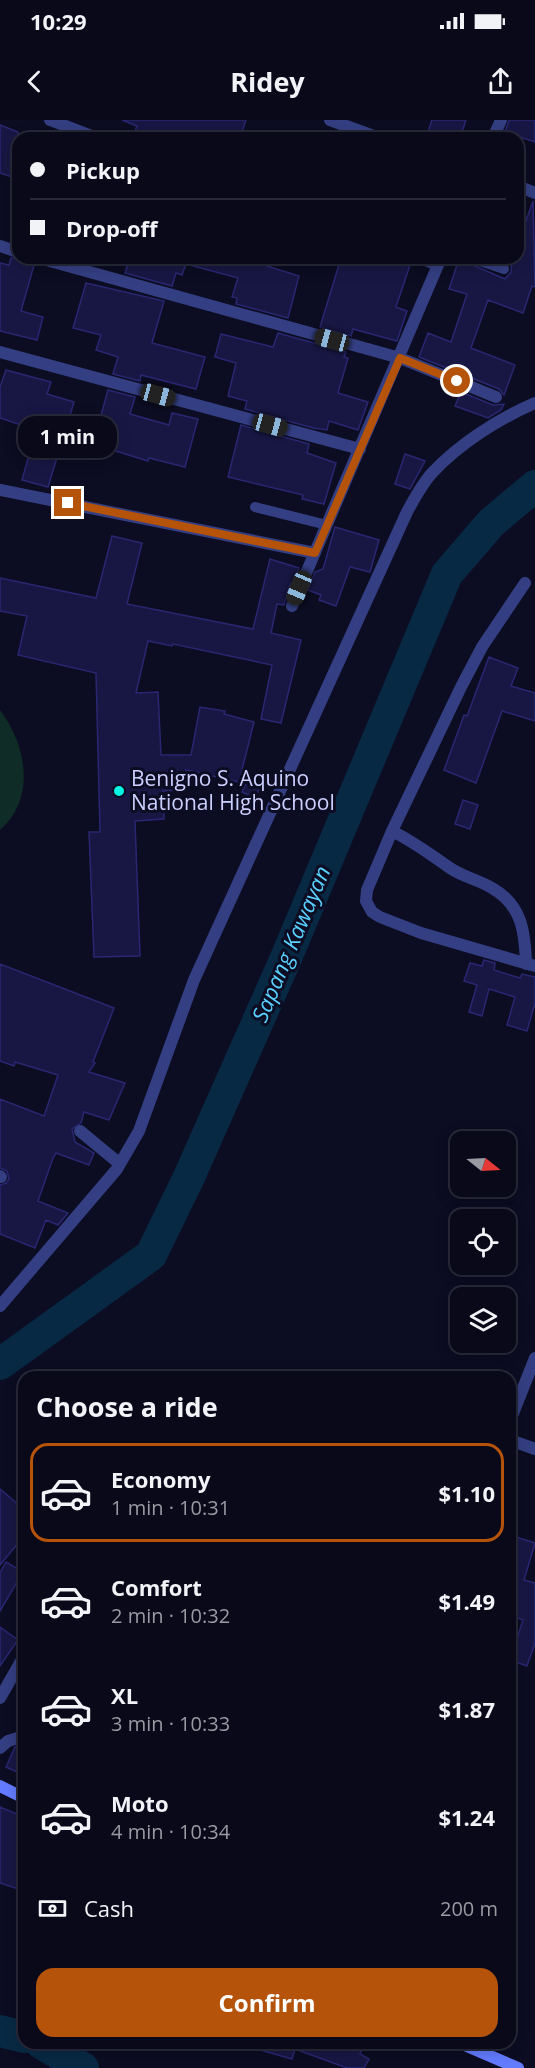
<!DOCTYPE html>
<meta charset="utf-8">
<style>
:root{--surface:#09091a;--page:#171727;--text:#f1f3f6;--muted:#999aa2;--line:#292a39;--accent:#b45309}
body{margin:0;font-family:"Open Sans",sans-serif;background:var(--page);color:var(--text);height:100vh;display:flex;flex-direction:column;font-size:22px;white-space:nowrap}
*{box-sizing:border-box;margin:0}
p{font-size:20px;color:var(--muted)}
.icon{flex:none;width:33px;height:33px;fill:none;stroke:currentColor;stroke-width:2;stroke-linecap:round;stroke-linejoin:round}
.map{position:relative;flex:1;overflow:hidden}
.side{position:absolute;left:18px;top:1251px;width:498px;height:678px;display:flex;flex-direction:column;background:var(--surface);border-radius:18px;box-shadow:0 3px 15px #0003,0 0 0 2px var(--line)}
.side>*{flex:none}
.banner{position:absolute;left:12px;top:12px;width:512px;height:132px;border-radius:18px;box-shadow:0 3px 15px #0003,0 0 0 2px var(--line);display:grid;align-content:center;height:132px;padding:0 18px;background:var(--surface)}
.needle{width:39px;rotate:108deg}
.fabs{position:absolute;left:450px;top:1011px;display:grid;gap:12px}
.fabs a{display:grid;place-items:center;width:66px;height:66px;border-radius:12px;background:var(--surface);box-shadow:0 3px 15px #0003,0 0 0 2px var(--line);font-size:30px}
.end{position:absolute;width:27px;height:27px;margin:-14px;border:8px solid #b45309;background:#fff;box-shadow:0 0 0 3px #fff}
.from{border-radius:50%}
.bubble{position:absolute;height:42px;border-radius:18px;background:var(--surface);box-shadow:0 3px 15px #0003,0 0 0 2px var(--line);font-size:20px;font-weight:700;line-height:42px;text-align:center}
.car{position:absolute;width:18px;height:36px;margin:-18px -9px;border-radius:8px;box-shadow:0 0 4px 2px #0007;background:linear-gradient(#222 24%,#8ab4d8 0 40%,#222 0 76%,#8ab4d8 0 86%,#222 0)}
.banner b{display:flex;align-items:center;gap:21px;height:57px;font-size:22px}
.banner b+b{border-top:2px solid var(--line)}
.banner i{width:15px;height:15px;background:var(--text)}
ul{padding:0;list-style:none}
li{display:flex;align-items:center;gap:18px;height:99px;margin:0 12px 9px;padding:0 6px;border:3px solid transparent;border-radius:18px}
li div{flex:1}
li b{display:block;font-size:22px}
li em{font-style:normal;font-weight:700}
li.active{border-color:var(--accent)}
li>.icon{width:54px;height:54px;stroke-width:1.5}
h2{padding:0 18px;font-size:27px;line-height:72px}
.pay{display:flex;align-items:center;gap:15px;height:66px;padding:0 18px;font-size:22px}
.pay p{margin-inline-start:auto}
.button{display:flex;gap:12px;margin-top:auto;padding:12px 18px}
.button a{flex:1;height:69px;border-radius:18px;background:var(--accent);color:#fff;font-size:24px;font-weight:700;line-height:69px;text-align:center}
.status{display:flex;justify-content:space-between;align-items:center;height:42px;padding:0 30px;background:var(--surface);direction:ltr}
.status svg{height:16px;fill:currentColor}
header{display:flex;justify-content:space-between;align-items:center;height:78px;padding:0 18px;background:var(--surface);font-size:27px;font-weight:700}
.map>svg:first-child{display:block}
.green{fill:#0f2c26}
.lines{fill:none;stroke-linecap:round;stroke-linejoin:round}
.river{stroke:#082944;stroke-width:32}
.building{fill:#181744;stroke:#292771;stroke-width:1.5}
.lane{stroke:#343f83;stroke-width:10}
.street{stroke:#343f83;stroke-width:12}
.secondary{stroke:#637bff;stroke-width:12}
.route{stroke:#b45309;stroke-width:8}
.poi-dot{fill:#00f7e4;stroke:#0c0c22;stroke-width:2}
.labels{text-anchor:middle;stroke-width:6;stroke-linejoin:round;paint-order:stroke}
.poi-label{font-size:21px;fill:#ccd0ff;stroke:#0c0c22;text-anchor:start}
.water-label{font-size:22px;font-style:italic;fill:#5ad0ff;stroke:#0c0c22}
</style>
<div class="status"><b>10:29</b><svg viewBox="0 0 49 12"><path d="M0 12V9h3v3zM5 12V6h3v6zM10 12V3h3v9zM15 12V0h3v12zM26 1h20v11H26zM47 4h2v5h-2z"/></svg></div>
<header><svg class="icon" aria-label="back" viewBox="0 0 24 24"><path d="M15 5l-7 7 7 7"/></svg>Ridey<svg class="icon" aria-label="share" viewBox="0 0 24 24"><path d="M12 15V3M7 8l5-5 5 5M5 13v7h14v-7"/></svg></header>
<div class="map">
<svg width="535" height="1948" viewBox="0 0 535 1948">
<rect width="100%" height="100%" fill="#0c0c22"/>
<path class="green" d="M0,590c26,34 37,88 0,120z"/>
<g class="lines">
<path class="river" d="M0,1244l151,-109 38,-78 97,-219 161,-384 44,-51 44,-37
M0,1911l24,6
M41,1923l42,25"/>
</g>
<path class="building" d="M122,0h124l-6,18h-75l-12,-5 -2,5h-19l5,-12z
M432,0h34l-6,18h-34z
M509,0h26v22l-30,-10z
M0,5l18,7v47l-18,-6z
M533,81l2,86 -3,-1 -9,27 -35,-13 -17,48 44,17 -11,30 -5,-6 -80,-32 9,-24 23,9 16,-48 -18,-5 10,-30 46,20 6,-7 1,-14h6v-15z
M11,138h20l3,7 -13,46 22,6 -6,23 -37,-9v-68l9,2z
M130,138h140l-3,8 32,10 -11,42 -52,-14 1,-6 -5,-1 6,-19 -52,-14 -4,11 -6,-2 -4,13 -47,-13z
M341,138h54l16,4 -15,45 11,4 -10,30 -44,-12 -2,7 -31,-9z
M86,163l78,18 -12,42 53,14 -9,32 -55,-14 -1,6 -27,-7 5,-17 -22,-7 5,-15 -28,-7z
M278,213l68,19 -2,5 4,1 -10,35 30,9 -10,28 -29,-9 -2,9 -14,-2 -68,-19 2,-8 -19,-5 8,-33 -21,-6 6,-23 52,13z
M6,250l45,12 -4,12 27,8 -26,85 -26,-7 14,-50 -36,-12v-31z
M108,270l27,7 -5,17 39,11 3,-12 26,6 -13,48 -36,-9 -1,3 -55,-17z
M461,272l32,13 11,-1 -3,6 -13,8 -33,-12z
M241,305l68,19 -2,9 29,10 -12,41 -22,-5 1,-4 -75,-18z
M405,334l20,7 -15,28 -15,-5z
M335,407l44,13 -9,32 -20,-5 -14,39 -17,-6 2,-5 -13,-5 7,-18 8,-3z
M112,416l30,7 -15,61 126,25 17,-70 29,9 -7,16 -2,-1 -6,22 -7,-1 -6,29 30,7 -20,83 -20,-4 11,-54 -99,-21 -1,2 -24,-5 -12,52 22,-1 3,63h30l9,-48 25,4 -1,3 30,8 -15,60 -53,-12v20l-23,1 1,28 -29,2 5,135 -46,1 -5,-125h11l-4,-159 -78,-18 9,-39 -27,-5v-33l96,20z
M489,537l29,11 -7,18 24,7v28l-33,-10 -26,72 -32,-13 20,-55 3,1z
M248,658l14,6 -7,14 -13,-6z
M463,680l15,5 -8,24 -15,-5z
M484,840l11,3 -1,7 26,8 2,-4 13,3v26l-8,28 -20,-6 8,-28 -26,-8 -7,27 -13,-4 8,-27 -13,-4 6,-18 12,3z
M0,844l114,44 -21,54 2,1 -6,9 36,11 -16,37 -25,-8 -3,11 -9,6 3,13 19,11 -5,12 -33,-12 -3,5 -15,43 30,12 -10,12 -12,-5 -11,28 -35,-14v-49l6,-2 3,-4 -2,-8 -7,-3v-69l44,17 14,-41 -43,-13 -1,4 -14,-5z
M0,1369l24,20v7l-6,7 6,5v8l-24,29z
M510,1415l25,8 -11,37 11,3v60l-8,23 -17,-6 13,-40 -13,-5z
M6,1442l17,10 -23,39v-38z
M0,1507l18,13 -18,26z
M24,1625v30l-18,-8 9,-20z
M0,1687l24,10v74l-24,-8z
M250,1923h114l-4,11 9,5 -5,9h-17l-52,-19 -3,10 -42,-12z"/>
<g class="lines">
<path class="lane" d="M471,138l33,11
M255,387l72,18"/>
<path class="street" d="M50,0l47,18
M330,0l49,18
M493,18l8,-18
M518,66l17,7
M0,126l18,6
M39,138l361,100 96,39
M420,138l18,7
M0,232l360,97
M0,370l315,63
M525,463l-43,64 -21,40 -69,144 -25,59 -1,11 6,11 8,5 41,16 114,33
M292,486l149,-348
M392,711c24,12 36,22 58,37 13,9 29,12 42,20 30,17 33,44 34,76
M80,1011l40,33
M0,1056l1,1
M0,1186l117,-137 22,-38 55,-151 213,-468c7,-13 15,-28 25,-39 27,-29 66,-54 103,-70
M510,1301l25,-63
M510,1320l25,9
M0,1578l24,-42
M0,1628l8,-7 16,-5"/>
<path class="secondary" d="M0,1666l24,12
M460,1923l58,25"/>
</g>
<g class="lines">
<path class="route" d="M68,383l247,50 85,-195 57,23"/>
</g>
<circle class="poi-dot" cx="119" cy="671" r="6"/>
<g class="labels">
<g class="poi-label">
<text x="131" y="666">Benigno S. Aquino<tspan x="131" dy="24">National High School</tspan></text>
</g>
<g class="water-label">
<text transform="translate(291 824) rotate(-67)" y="8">Sapang Kawayan</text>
</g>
</g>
</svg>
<div class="fabs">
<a><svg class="needle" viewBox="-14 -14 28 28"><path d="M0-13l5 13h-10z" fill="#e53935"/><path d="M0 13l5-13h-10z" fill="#999aa2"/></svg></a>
<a><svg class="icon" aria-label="locate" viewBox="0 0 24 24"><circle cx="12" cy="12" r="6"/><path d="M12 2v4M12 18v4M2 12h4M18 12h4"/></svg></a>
<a><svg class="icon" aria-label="layers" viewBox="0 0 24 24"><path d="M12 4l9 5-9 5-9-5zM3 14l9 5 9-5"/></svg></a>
</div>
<i class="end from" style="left:457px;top:261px"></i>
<i class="end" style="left:68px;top:383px"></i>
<div class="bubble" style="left:18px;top:296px;width:99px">1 min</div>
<i class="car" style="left:332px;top:220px;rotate:285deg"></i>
<i class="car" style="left:158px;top:275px;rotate:105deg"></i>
<i class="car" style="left:270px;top:305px;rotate:105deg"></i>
<i class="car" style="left:299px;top:468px;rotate:203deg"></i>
<div class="banner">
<b><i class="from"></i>Pickup</b>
<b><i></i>Drop-off</b>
</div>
<section class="side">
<h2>Choose a ride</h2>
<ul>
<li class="active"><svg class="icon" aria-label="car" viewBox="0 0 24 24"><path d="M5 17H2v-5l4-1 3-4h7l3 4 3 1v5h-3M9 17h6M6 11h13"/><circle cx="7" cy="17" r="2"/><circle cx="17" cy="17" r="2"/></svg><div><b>Economy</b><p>1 min · 10:31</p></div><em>$1.10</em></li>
<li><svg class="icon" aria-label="car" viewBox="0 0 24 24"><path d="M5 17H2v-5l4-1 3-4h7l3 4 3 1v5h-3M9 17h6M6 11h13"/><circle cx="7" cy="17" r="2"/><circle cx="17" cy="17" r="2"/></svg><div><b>Comfort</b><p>2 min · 10:32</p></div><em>$1.49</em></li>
<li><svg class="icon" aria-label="car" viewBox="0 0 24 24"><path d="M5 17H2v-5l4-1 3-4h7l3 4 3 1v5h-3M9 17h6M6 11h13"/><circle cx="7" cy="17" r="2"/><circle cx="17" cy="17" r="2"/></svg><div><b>XL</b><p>3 min · 10:33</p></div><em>$1.87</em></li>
<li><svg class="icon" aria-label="car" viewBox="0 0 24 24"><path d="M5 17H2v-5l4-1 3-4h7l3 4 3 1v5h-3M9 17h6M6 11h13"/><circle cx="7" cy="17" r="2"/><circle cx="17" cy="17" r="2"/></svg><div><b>Moto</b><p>4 min · 10:34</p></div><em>$1.24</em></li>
</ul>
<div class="pay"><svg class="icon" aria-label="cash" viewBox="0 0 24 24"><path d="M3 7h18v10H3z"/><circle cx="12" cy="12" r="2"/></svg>Cash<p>200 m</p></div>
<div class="button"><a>Confirm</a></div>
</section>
</div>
